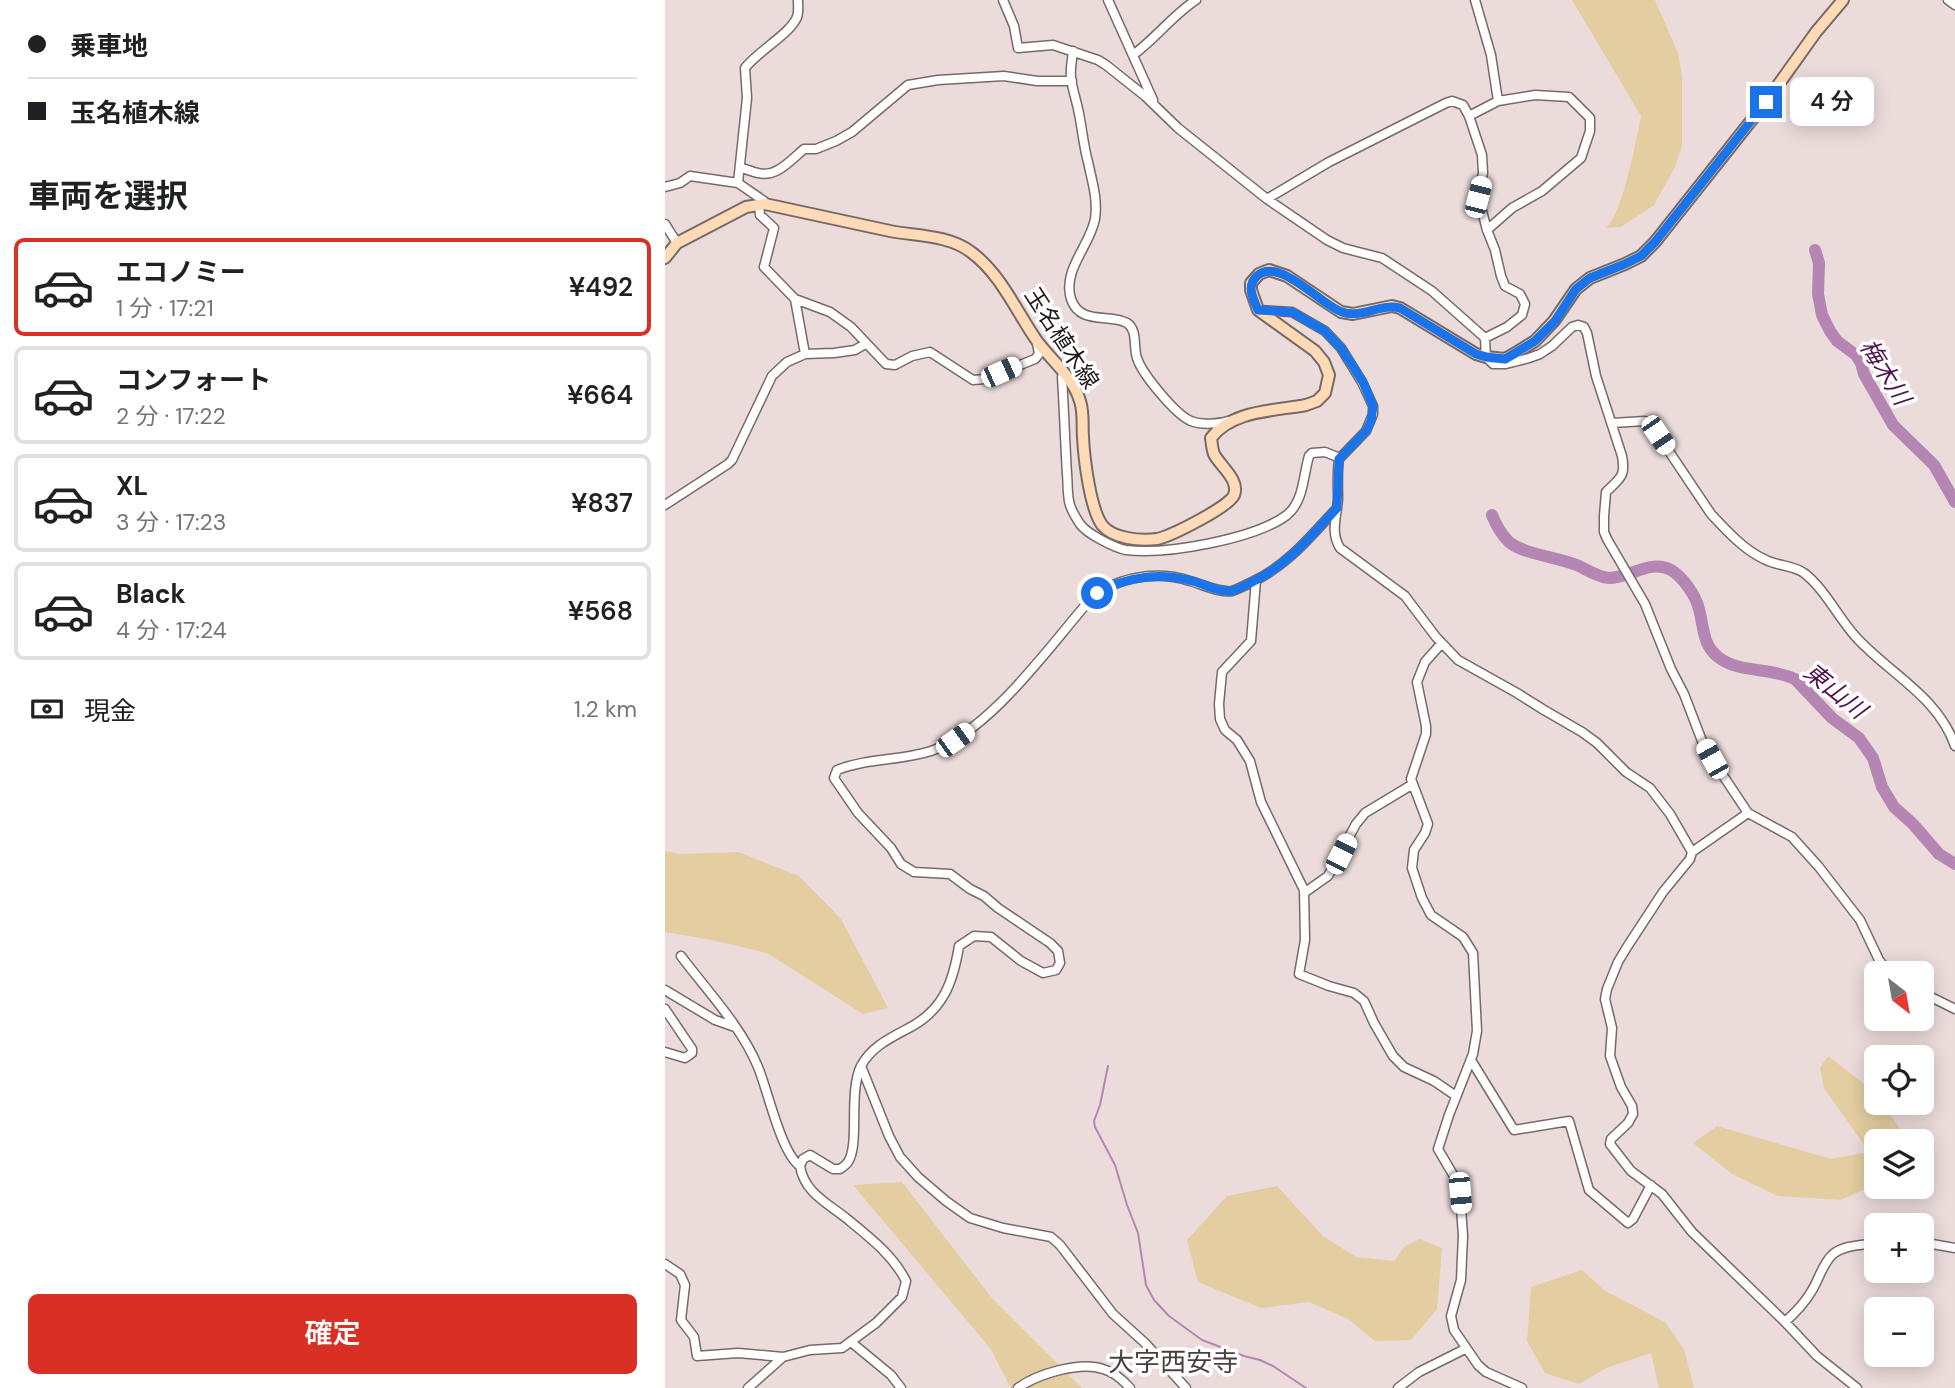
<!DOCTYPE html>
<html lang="ja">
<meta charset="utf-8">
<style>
:root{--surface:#fff;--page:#f2f2f2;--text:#202124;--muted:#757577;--line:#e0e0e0;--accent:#d93025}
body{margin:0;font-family:"DM Sans","Noto Sans JP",sans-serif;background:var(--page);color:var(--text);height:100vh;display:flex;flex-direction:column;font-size:26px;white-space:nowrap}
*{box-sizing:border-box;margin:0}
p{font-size:23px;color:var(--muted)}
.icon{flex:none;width:38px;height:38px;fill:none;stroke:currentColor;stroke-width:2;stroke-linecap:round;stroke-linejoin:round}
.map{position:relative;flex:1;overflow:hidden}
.panel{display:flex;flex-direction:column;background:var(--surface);width:665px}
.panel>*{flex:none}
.hud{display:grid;align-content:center;height:154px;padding:0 28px;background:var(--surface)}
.needle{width:46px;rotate:149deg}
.fabs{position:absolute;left:1199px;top:961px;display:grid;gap:14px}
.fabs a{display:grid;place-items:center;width:70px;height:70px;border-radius:10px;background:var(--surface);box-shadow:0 4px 18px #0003;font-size:35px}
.end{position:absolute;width:32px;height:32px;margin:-16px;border:9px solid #1a73e8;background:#fff;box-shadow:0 0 0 4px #fff}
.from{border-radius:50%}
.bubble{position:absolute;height:49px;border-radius:10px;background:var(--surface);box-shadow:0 4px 18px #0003;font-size:23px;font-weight:600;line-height:49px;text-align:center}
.car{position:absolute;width:21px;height:42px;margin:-21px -10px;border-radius:9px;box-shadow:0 0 5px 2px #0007;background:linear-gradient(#fff 24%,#345 0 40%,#fff 0 76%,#345 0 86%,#fff 0)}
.hud b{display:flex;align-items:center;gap:24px;height:66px;font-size:26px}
.hud b+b{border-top:2px solid var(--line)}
.hud i{width:18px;height:18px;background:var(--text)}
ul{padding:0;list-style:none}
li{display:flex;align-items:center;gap:21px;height:98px;margin:0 14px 10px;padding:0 14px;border:4px solid var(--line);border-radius:10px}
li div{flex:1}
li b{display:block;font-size:26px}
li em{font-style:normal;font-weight:600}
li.active{border-color:var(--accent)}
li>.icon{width:63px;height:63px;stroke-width:1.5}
h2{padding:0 28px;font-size:32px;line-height:84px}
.pay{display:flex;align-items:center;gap:18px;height:77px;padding:0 28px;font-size:26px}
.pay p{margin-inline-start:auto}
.button{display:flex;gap:14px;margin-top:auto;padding:14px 28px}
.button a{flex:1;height:80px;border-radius:10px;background:var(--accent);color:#fff;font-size:28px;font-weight:600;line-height:80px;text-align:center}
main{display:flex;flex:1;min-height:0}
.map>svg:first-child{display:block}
.green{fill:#e3cda1}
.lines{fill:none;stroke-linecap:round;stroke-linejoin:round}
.stream{stroke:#b586b3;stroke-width:2}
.river{stroke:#b586b3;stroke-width:12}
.street-casing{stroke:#766a68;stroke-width:11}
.secondary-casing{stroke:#766a68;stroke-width:14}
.street{stroke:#fff;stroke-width:8}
.secondary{stroke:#fedab6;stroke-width:10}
.route{stroke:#1a73e8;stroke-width:9}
.labels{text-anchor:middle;stroke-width:7;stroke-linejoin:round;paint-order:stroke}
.street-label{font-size:23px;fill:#1f1a19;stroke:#fff}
.water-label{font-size:24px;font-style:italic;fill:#4e154e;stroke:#fff}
.quarter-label{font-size:26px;fill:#4a3f3d;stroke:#fff}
</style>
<main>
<section class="panel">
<div class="hud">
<b><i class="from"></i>乗車地</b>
<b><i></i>玉名植木線</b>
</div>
<h2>車両を選択</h2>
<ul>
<li class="active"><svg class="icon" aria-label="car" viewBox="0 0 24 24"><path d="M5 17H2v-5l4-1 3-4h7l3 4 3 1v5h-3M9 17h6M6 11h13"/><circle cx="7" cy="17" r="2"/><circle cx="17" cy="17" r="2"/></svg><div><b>エコノミー</b><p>1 分 · 17:21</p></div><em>¥492</em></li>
<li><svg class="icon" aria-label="car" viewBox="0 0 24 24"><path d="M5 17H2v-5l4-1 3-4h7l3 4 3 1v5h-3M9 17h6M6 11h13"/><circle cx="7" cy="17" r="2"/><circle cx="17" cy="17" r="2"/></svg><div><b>コンフォート</b><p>2 分 · 17:22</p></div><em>¥664</em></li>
<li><svg class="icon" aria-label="car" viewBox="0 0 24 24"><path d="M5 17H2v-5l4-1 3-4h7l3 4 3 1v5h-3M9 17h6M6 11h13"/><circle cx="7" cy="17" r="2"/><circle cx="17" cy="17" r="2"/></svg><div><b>XL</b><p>3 分 · 17:23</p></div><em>¥837</em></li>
<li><svg class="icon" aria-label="car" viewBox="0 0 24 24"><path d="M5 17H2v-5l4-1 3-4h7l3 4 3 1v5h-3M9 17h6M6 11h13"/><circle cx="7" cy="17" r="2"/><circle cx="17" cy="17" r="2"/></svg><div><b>Black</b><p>4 分 · 17:24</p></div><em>¥568</em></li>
</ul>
<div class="pay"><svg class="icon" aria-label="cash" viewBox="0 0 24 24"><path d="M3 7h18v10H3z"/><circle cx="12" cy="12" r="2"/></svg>現金<p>1.2 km</p></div>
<div class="button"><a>確定</a></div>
</section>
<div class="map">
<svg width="1290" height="1388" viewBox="0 0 1290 1388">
<rect width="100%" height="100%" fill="#ebdcdb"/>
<path class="green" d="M907,0h83l23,53 4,23v70l-7,21 -21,38 -33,22 -15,1c17,-15 30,-87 35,-112z
M0,851l15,3 58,-2 61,24 42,43 47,89 -25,6 -96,-61 -55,-13 -47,-8z
M1163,1056l48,37v9l7,1 20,31 1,7h-28v43l-35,16 -63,-4 -46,-22 -39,-31 24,-17 114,33 38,-7 -45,-64 -4,-20z
M237,1182l89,115 91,91h-71l-21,-40 -137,-163z
M612,1186l46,50 33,21 38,4 11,-15 15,-7 22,9 -5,61 -26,31 -36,1 -27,-22 -39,-17 -48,6 -63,-26 -11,-42 40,-44z
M917,1270l23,21 60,31 19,27 10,39h-35l-8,-35 -45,15 -27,16 -34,-11 -18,-32 4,-54z"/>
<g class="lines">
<path class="stream" d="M443,1066l-8,39 -6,16 1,6 20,38 12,40 11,28 8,52 8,15 15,16 33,24 42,16 16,4 13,6 33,22"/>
<path class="river" d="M1150,250l4,13 -1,31 4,21 8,16 7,10 19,14 5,8 3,11 29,51 41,40 21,37
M827,515c4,10 9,19 17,27 16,13 50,15 70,24 10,5 19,11 30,12 21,0 41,-19 62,-8 12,7 25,26 28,39 5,18 3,35 19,48 22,17 53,10 77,22l37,39 27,20 14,20 9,29 12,20 19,17 26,30 16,10"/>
<defs>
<path id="street" d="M338,0l11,26 4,22 35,-3 45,15 8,5 39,31 33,32 89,71 60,41 16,8 39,10 50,33 53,47 1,19 7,7h13l23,-6 11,-4 12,-8 20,-19 6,-2 6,2 3,6 9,43 26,80c4,21 -2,22 -16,36l-2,24v16l3,7 38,65 26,65 13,25 18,47 10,18 36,54 44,24 27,30 41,53 19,40 10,13
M443,0l45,100
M1283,0l7,5
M408,51c-1,9 -3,19 -2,27 1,10 5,21 7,31 4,17 5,35 10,53 4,19 10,37 7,57 -5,27 -33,51 -24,80 9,27 40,14 56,24 11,7 6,24 10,35 5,16 39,57 54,63 9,4 29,3 37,0
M468,55c23,-17 40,-40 63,-55
M804,116l29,-15 -7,-46 -16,-55
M76,168c6,1 11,4 17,5 18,5 33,-13 46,-24h12l20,-8 16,-9 56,-47 30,-5 66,-4 33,5h35
M0,187l15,-4 10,-7 48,7
M602,199l62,-37 117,-59 6,-2 11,4 6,11 13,39 1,18 -5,23 9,34 8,20 6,26 4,10 15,8 5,10 -3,11 -15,12 -22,11
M100,204l-1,-3 -26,-18 9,-85 -2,-30c12,-16 46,-35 52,-51 2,-5 1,-12 1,-17
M94,205l1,10 14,13 -10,39 31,32
M0,224l12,19
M822,230l25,-22 30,-17 39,-33 9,-27v-13l-21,-21 -34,-2 -37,6
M593,310l34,2 33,19 16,17 21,34 11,24v8l-7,17 -27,28c-2,13 -1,26 -1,40 -1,17 -8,33 2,49l65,48 31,41 22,23 59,33 27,17 38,22 15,11 29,29 24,16 20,26 22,38
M140,354l-10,-55 35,13 21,15 35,37 9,1 17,-9 18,-4 43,28 12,-1 50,-20 4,-5 -2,-11
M399,372l-2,5c2,32 3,64 5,97 1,10 0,22 3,31 2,7 7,14 10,19 7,10 35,24 46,26 40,5 129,-11 161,-35 17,-14 16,-39 22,-59l3,-3 13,-1 15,6
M947,423l33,-2 13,14 53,79c15,16 33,36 53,45 12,7 30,6 40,14 20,15 34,44 51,63 33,37 83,60 100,110
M0,505l63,-41 4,-4 40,-84 15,-14 18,-8 29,-1 21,-3 10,-6
M591,580l-5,61 -29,31 -3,32 1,15 5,11 12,10 13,21 11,41 43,88 1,50 -6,34 30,12 25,7 10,8 10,22 19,33 11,11 30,14 22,15
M776,644l-16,18 -8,20 9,44v8l-15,45 17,45 -3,9 -11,17 -2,18 10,30 9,17 32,22 10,16 4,78 -4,23 -24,61 -11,34 17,29 5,15 3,43 -1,21 -1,23 -10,36 3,14 24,35 8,7 36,16
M1083,813l-56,39 -2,7 -27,33 -36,55 -9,15 -11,27 -2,10 7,29 -2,28 11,31 11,19 1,8 -5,9 -17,16 -1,5 21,27 31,23 30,38 93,90 32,34 40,32
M639,893l24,-17 28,-52 9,-11 48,-29
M0,990l50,30 20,7
M1256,992l34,17
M0,1009l27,40v4l-7,5 -20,-6
M806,1060l43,70 55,-9 20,69 39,33 5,-4 18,-34
M196,1066l28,70 11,21 18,20 28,24 24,17 33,10 48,9 9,8 53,69 32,29 41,45
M135,1166l3,-7 7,-4 23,14h7c3,-2 6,-4 8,-7 12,-18 0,-69 13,-96 10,-19 29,-28 46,-37 36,-18 46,-46 52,-83l15,-10 17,1 30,24 22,12 13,-3 4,-7 -2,-12 -8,-8 -52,-35 -14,-12 -14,-7 -20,-15 -36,-2 -13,-8 -10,-16 -33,-35 -24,-35 3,-8c30,-12 63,-9 94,-19 59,-20 117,-103 158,-150 25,-24 67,-31 101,-20 12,3 29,12 42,10 6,-2 14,-6 20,-9 36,-17 58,-45 85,-74
M1256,1242l34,6
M0,1264l15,10 5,11 -4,35 13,17 3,19 41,-3 45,4 27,-7 32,-2 34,-25 26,-26 4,-16c-13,-26 -38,-45 -60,-63 -19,-15 -42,-26 -46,-52 -19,-13 -32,-75 -42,-99 -17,-41 -50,-75 -77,-111
M1120,1322c10,-9 19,-18 26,-30 8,-12 11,-28 22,-38 11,-9 30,-9 43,-11
M186,1342l40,33 10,13
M83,1388l35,-31
M353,1388c19,-14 62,-27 85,-19 11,3 20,11 27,19
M733,1388l21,-16 46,-23"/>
<path id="secondary" d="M0,258l12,-15 69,-36 19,-3c42,9 83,18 125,27 26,5 59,4 81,21 30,22 45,59 66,89 14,19 36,36 43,60 4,12 2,24 3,36 1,21 7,71 19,88 11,14 38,16 55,14 14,-3 72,-32 77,-44 6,-15 -14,-29 -20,-41 -2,-5 -2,-10 -3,-16 21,-28 63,-27 95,-33l11,-4 8,-8 4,-18 -5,-13 -9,-11 -57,-41 -7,-20v-7l8,-9 10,-4 18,6 54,36 12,2 39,-8 8,2 76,46 10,3 19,2 12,-7 18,-11 19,-20 22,-32 14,-11 35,-14 16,-8 14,-14 111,-140 50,-70 27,-32"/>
</defs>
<use href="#street" class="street-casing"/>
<use href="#secondary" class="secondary-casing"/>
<use href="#street" class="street"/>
<use href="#secondary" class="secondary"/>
</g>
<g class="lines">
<path class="route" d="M432,593c30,-17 65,-21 99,-11 10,3 25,11 36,9 7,-2 14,-6 20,-9 36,-17 58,-45 85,-74l2,-49 27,-28 5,-10 2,-15 -10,-24 -22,-34 -16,-17 -33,-19 -34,-2c-5,-12 -12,-24 -1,-34 22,-20 64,29 85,36 19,7 39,-9 58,-4l76,46 10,3 19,2 12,-7 18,-11 20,-20 21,-32 14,-11 35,-14 16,-8 14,-14 111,-140"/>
</g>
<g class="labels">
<g class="street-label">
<text transform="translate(397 338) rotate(57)" y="8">玉名植木線</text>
</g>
<g class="water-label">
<text transform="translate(1220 372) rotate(58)" y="8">梅木川</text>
<text transform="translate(1170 691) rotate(39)" y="8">東山川</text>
</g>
<g class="quarter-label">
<text x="508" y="1371">大字西安寺</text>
</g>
</g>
</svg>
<div class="fabs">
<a><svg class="needle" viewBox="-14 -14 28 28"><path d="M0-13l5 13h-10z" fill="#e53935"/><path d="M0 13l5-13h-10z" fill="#757577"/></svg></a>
<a><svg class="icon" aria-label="locate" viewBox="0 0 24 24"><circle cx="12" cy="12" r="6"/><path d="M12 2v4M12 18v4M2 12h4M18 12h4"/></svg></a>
<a><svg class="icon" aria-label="layers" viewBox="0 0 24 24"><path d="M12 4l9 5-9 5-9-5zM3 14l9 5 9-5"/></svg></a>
<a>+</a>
<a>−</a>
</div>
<i class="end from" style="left:432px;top:593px"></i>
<i class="end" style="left:1101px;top:102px"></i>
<div class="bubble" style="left:1125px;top:77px;width:84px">4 分</div>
<i class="car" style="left:813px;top:197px;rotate:14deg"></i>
<i class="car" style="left:336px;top:372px;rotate:66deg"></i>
<i class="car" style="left:993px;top:435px;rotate:146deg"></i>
<i class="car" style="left:290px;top:740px;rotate:54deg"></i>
<i class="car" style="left:1047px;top:759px;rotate:331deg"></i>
<i class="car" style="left:676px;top:854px;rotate:27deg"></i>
<i class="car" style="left:795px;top:1193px;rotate:175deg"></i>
</div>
</main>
